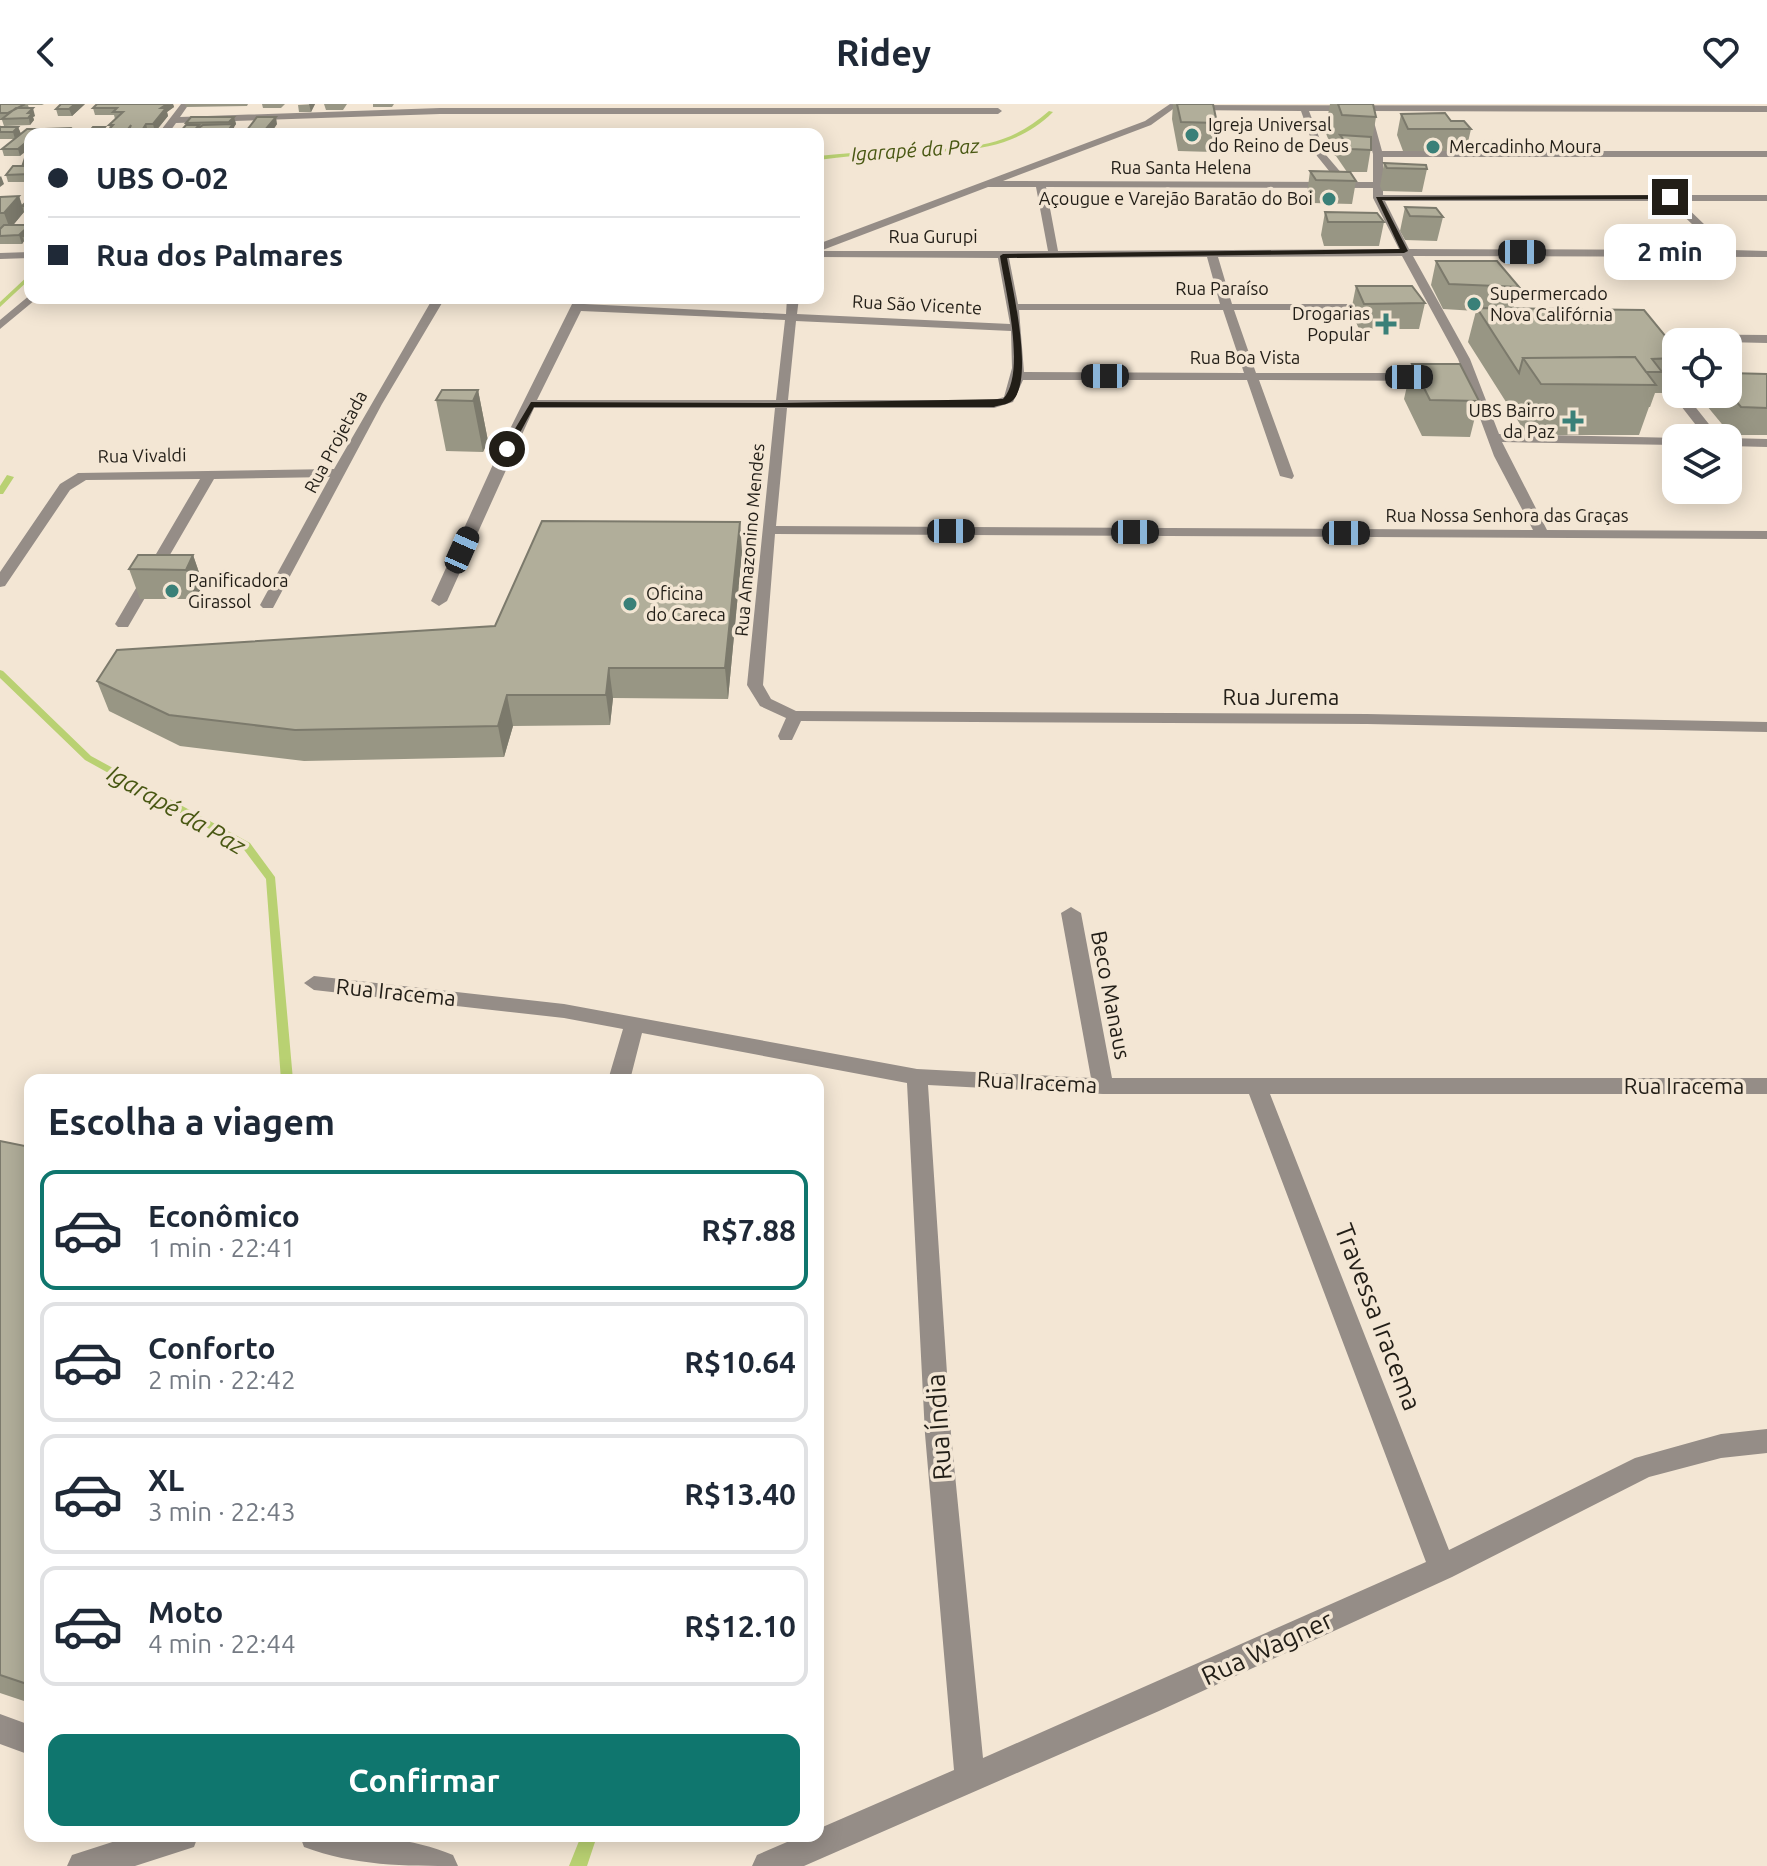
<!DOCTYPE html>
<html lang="pt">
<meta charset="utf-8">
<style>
:root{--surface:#fff;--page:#f2f2f3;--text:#1f2937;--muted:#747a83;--line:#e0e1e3;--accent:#0f766e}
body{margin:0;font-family:Ubuntu,sans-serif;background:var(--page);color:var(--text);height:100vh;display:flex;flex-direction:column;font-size:30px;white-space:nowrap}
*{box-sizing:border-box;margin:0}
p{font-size:26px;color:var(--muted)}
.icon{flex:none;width:44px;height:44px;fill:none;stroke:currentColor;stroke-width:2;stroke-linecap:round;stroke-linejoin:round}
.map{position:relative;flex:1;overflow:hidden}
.sheet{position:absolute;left:24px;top:970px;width:800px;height:768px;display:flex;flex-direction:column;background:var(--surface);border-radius:16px;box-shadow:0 4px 20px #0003}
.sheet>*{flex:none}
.banner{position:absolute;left:24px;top:24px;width:800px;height:176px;border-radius:16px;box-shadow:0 4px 20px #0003;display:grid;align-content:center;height:176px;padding:0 24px;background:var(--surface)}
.buttons{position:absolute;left:1662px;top:224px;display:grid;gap:16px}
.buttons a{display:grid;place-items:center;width:80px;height:80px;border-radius:16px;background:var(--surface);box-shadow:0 4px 20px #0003;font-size:40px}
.end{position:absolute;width:36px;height:36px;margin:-18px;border:10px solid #221e17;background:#fff;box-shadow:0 0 0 4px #fff}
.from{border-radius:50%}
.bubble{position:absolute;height:56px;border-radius:16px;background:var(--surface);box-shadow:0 4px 20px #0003;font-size:26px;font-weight:600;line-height:56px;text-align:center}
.car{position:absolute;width:24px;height:48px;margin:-24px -12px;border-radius:10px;box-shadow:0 0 6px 2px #0007;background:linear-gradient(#222 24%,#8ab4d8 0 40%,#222 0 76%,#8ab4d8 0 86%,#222 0)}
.banner b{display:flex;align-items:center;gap:28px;height:76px;font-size:30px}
.banner b+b{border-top:2px solid var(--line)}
.banner i{width:20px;height:20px;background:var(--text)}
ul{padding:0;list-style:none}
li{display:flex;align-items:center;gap:24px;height:120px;margin:0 16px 12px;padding:0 8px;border:4px solid var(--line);border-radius:16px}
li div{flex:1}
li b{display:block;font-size:30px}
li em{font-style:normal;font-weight:600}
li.current{border-color:var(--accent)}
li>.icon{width:72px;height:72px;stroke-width:1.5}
h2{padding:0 24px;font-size:36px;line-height:96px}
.cta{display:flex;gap:16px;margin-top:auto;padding:16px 24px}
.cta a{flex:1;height:92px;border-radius:16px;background:var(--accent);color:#fff;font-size:32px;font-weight:600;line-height:92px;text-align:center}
header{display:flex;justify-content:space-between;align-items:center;height:104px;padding:0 24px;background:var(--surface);font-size:36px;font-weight:600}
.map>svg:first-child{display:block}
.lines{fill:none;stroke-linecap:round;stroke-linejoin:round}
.stream{fill:#b9d172;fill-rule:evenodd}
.minor{fill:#958d87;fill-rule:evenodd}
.wall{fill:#989684}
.shaded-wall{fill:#7c7a6c}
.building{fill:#b1ae9a;stroke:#7c7a6c;stroke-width:2}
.route{fill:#221e17}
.poi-dot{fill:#3a8078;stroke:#f3e6d4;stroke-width:3}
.labels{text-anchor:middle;stroke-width:7;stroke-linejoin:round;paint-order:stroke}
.far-poi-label{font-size:18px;fill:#221e17;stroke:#f3e6d4;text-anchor:start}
.far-street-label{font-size:18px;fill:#221e17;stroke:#f3e6d4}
.far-water-label{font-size:20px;font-style:italic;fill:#495813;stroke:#f3e6d4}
.street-label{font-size:22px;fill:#221e17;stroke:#f3e6d4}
.water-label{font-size:24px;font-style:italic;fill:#495813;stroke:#f3e6d4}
.near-street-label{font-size:26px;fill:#221e17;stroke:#f3e6d4}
</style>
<header><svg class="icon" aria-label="back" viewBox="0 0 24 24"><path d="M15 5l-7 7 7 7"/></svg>Ridey<svg class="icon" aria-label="heart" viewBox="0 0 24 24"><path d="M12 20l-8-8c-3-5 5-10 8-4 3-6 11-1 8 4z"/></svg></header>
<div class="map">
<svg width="1767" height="1762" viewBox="0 0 1767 1762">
<rect width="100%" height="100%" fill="#f3e6d4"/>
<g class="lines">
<path class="stream" d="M1049,7l4,1c-44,44 -103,39 -161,41 -25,1 -49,4 -74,7v-4c25,-2 49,-5 74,-6 60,-2 109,4 157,-39z
M30,170v5l-30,28v-5z
M7,371l7,2 -11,17h-3v-8z
M0,566l3,1 88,85 159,87 25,34 18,203h-12l-15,-201 -24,-32 -157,-87 -85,-82z
M581,1732h16l-10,30h-18z"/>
<path class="minor" d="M181,0h8l-9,13 260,-9h558l4,3 -4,3h-558l-264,9 -8,11h-10z
M1170,0h10l-29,21 -148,56 335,1 -21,-26 -16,-45 -118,-1 3,-5 581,1v6l-396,-1 11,40h385v6h-384v38h384v6h-87l51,49 36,1v6l-354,-1 57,103 29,75 181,4h-4v7l-174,-3 45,88 220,1v8l-992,-5 -12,151 8,14 25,12 571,3 400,8v10l-400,-8 -566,-3 -9,19h-12l-2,-4 8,-18 -26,-12 -13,-21 28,-277h-241l-87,193 -8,5 -8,-5 69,-152 75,-151h12l-3,6 202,10 1,-16h12l-2,16 213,10 -12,-66 -180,-1v-13l327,-123zM1309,7h53l11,43v28h-24l-23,-27zM988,83h48l12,64h-228zM1046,83l327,1v10l26,51 -341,2zM1385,97h283l51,49 -310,-1zM1402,152l56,103 36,97 39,74 -757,-4 11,-118h207l19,-6 10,-22h224l33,96 12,3 2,-3 -35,-96 175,1 6,-4 -6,-4h-178l-22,-63h142l6,-3 -6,-3h-144l-14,-47zM1207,153l13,47h-202l-9,-46zM1019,206h204l21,63 -220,-1zM581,207l204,9 -9,80h-239zM796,217l215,10 1,37 -8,29 -10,3h-206z
M30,148v6l-30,1v-6z
M30,191v3h7l-2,2 -35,29v-9z
M433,194h12l-63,106 -109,204h-10l-3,-3 70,-128 -116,2 -86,148h-10l-3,-3 85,-145 -114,1 -16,10 -65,96 -5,1v-15l60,-88 18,-11 256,-4z
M1643,230l124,1v8l-128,-3 -2,-2z
M1674,287l11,3 35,44h-14l-32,-41z
M1728,334l39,1v8l-39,-1z
M1071,803l10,6 31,165h655v16h-497l179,456 186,-92 86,-24 46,-5v24l-46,5 -72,19 -197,100 -293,134 -355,155h-52l5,-11 44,-19h17v-7l136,-59 -29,-336 -18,-351 -265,-50 -12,47h-22l15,-51 -59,-11 -250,-28 -10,-7 10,-7 250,28 353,65 174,9 -30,-165zM928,981l175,9h146l177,468 -443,196 -32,-324z
M0,1610l30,11v30l-30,-11z
M131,1732h67l-4,11 -59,19h-68l5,-11z
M300,1732c52,0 104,-2 153,19l5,11c-53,0 -104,0 -154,-19z"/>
</g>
<path class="wall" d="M0,0h44l-2,1h-14l1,3 6,8 -2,1 1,3 -4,5 -26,1 -2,-6h-2z
M85,0l-13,12h-14l-2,-7z
M97,0h76l1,3 -7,5 1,4 -13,16h-7l-1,2h-60l18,-7 2,5 3,-4 -1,-3 6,-6 -1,-4h-19l-2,-7z
M185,0h63l-1,2 -61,1z
M262,0h23l-4,4h-18z
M315,0l-4,8h-12l-1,-7z
M324,0h23l-4,6h-17z
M373,0h21l-2,3h-19z
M1173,0h40l4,19 -4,29 -35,-1 -6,-32z
M1330,0h43l3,13 -9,55h-16l5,9 -4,23 -40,-1 -5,-9 3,-23 37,1 -11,-16h-1l-10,-25z
M1401,10l50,7 20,8 -5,22h-63l-6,-16z
M234,13l2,7 -2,3v6h11l3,-1 -1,-2 30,-6 -4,6 30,4h-122l-1,-2 7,-7 -1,-2z
M0,21l1,2h17l3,7 49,-6 -40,6 -10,22h-16l-2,-7 12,-10h-14z
M30,47v31h-22l-2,-7 18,-9 -1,-2 6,-6 -1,-3z
M1384,59l43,6 -5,23 -40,-1 -2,-5z
M19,92l5,16 -11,13 17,1v18h-5l-1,-3 -2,3h-22v-47z
M30,94v16h-5l-3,-8z
M1405,103l38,10 -6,24 -32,-1 -5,-9z
M1325,108l59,10 -5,24h-55l-3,-11z
M1436,157l83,26 -6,22 163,40v30l-5,14h-16l-5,14h-1l-10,28h-112l-59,-93 8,-31 -33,-2 -12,-24z
M1356,182l69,17 -6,26h-60l-8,-18z
M1412,260l67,37 -9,36 -48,-1 -18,-37z
M1728,269l39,1v61h-36l-29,-35 2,-6h24z
M478,286l10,51 -5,11 -37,-1 -10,-51z
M742,447l-14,148 -115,-1 -3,27 -97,1 -9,31 -200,4 -124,-15 -71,-35 -12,-30 398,-55z
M193,451l10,29 -7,15h-56l-11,-30z
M0,1037l30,6v556l-30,-10z"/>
<path class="shaded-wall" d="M75,0h10l-13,12 -3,-7z
M167,0h6l1,3 -7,5 1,4 -13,16 -2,-8 8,-16z
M309,0h6l-4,8z
M33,4l2,8 -2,1 1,3 -4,5 -2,-12z
M234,13l2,7 -2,3 1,5 -2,2 -7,-1 5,-6 -2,-5z
M276,13l1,7 -7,10h-4l-1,-4z
M146,20l2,8 -1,2h-5l-1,-2z
M18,23l3,7 -6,5 -2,-7z
M30,35v9l-10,8 -2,-7z
M1,72l3,8 -4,3v-10z
M19,92l5,16 -14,17 -6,-16z
M30,121v10l-8,1 2,5 -2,3 -3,-9z
M478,286l10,51 -5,11 -10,-51z
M740,418l2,29 -14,148 -3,-31z
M193,451l10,29 -7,15 -10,-29z
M609,564l4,30 -3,27 -4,-30z
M507,591l6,31 -9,31 -6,-31z"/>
<path class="building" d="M0,0h25l-17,9h-8z
M61,0h14l-6,5h-13z
M97,0h70l-6,4h5l-13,16h-7l-5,8h-13l3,-7 -6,8 -20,1 8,-9h-4l14,-13h-10l4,-4h-24z
M1177,0h36l4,19 -36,-1z
M1338,0h35l3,13 -34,-2z
M16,4h17l-5,5h4l-4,5 -26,1z
M1445,9l6,8h13l7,8h-63l-7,-15z
M191,13h43l-5,5 -43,1z
M257,13h19l-11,13h-18z
M233,20l-7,9h12l-3,1h-45l13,-9z
M186,21h13l-6,7h-13z
M0,23h18l-5,5h-13z
M93,23h12l-5,6 -13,1z
M70,24l-6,6h-24l5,-5z
M27,25h15l-6,5h-6v5l-12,10h-16z
M271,26h31l-3,4h-7l-1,-2h-22z
M291,28l-1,2h-55l1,-1z
M1340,31l31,2v13l-20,-1z
M25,54h5v6h-7z
M1384,59l42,2 1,4 -40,-1z
M13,62h17v8l-24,1z
M1310,67l40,1 6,9 -40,-1z
M19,92l-15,17h-4v-16z
M30,94v8h-8z
M1405,103l31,1 7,9 -33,-1z
M1325,108l52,1 7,9h-56z
M4,121h26l-11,10 -19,1v-7z
M30,124v8h-8z
M1436,157h61l22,26 -70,-3z
M1356,182h56l13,17 -61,1z
M1477,204l167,2 32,39v9l-24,1 10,13h-16l-11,-15 -112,1 -4,15z
M1635,253l21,28 -115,-1 -18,-26z
M1412,260h48l19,37 -49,-1z
M1728,269l39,1v34l-26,-1 -13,-15z
M442,286h36l-5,11 -37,-1z
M542,417l198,1 -15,146h-116l-3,27h-99l-9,31 -203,4 -126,-15 -72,-34 20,-31 378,-24z
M138,451h55l-7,15 -57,-1z
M0,1037l30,6v538l-30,-10z"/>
<path class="route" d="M1670,91l2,4 -290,1 26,51 -4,2 -397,5c5,28 28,123 5,143 -5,4 -13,4 -18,6h-460l-24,44 -7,-2 28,-47 250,1 222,-4c24,-26 2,-110 -3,-143l3,-2 397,-5 -24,-52z"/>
<g class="poi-dot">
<circle cx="1192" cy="31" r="8"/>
<circle cx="1433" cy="43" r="8"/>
<circle cx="1329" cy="95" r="8"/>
<circle cx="1474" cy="200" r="8"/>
<path d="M1382 208h8v8h8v8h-8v8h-8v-8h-8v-8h8z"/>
<path d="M1569 305h8v8h8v8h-8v8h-8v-8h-8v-8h8z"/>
<circle cx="172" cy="487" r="8"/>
<circle cx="630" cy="500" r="8"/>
</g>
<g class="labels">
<g class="far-poi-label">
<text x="1208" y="27">Igreja Universal<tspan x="1208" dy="21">do Reino de Deus</tspan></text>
<text x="1449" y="49">Mercadinho Moura</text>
<text x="1313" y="101" text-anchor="end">Açougue e Varejão Baratão do Boi</text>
<text x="1490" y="196">Supermercado<tspan x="1490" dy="21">Nova Califórnia</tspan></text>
<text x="1370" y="216" text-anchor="end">Drogarias<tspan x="1370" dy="21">Popular</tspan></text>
<text x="1555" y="313" text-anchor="end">UBS Bairro<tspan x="1555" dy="21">da Paz</tspan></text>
<text x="188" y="483">Panificadora<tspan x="188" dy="21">Girassol</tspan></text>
<text x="646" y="496">Oficina<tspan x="646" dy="21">do Careca</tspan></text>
</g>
<g class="far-street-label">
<text x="1181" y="70">Rua Santa Helena</text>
<text x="933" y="139">Rua Gurupi</text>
<text x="1222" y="191">Rua Paraíso</text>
<text transform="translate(917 201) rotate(3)" y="6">Rua São Vicente</text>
<text x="1245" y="260">Rua Boa Vista</text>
<text transform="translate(336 338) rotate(-62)" y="6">Rua Projetada</text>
<text transform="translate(142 352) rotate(-1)" y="6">Rua Vivaldi</text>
<text x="1507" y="418">Rua Nossa Senhora das Graças</text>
<text transform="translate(750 436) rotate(-85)" y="6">Rua Amazonino Mendes</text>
</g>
<g class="far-water-label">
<text transform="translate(915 46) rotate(-4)" y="7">Igarapé da Paz</text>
</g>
<g class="street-label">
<text x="1281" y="601">Rua Jurema</text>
<text transform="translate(396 888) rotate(6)" y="8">Rua Iracema</text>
<text transform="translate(1111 891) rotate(79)" y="8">Beco Manaus</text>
<text transform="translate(1037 978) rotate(3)" y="8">Rua Iracema</text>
<text x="1684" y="990">Rua Iracema</text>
</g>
<g class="water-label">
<text transform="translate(176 706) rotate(30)" y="8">Igarapé da Paz</text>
</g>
<g class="near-street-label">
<text transform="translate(1378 1213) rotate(69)" y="9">Travessa Iracema</text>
<text transform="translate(939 1323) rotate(-94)" y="9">Rua Índia</text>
<text transform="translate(1267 1544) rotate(-25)" y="9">Rua Wagner</text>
</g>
</g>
</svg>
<div class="buttons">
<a><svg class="icon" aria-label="locate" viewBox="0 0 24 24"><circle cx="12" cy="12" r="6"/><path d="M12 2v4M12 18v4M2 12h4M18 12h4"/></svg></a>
<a><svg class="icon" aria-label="layers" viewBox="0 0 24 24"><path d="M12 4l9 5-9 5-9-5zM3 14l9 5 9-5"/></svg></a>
</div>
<i class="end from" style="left:507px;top:345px"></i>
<i class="end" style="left:1670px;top:93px"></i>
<div class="bubble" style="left:1604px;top:120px;width:132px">2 min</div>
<i class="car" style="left:1522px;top:148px;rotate:90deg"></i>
<i class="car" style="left:1105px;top:272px;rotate:270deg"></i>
<i class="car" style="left:1409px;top:273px;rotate:90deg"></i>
<i class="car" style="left:951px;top:427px;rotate:90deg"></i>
<i class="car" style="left:1135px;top:428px;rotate:90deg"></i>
<i class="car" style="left:1346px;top:429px;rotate:90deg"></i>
<i class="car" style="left:462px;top:446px;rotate:24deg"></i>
<div class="banner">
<b><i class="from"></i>UBS O-02</b>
<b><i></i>Rua dos Palmares</b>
</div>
<section class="sheet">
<h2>Escolha a viagem</h2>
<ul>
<li class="current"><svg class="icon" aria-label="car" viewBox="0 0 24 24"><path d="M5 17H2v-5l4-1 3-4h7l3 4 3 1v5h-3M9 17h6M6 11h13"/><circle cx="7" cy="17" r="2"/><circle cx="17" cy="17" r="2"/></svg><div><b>Econômico</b><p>1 min · 22:41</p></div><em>R$7.88</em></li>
<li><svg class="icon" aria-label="car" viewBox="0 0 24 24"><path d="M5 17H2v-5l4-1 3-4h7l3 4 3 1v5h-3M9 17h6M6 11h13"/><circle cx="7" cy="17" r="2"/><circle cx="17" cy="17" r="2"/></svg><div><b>Conforto</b><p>2 min · 22:42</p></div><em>R$10.64</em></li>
<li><svg class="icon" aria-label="car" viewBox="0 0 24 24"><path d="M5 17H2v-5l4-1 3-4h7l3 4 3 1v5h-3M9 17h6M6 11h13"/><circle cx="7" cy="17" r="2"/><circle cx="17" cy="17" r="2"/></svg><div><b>XL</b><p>3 min · 22:43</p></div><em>R$13.40</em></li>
<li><svg class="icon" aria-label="car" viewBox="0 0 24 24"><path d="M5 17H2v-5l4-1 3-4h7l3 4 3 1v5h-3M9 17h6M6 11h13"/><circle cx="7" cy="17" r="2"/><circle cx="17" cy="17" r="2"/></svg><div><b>Moto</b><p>4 min · 22:44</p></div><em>R$12.10</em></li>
</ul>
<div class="cta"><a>Confirmar</a></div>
</section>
</div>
